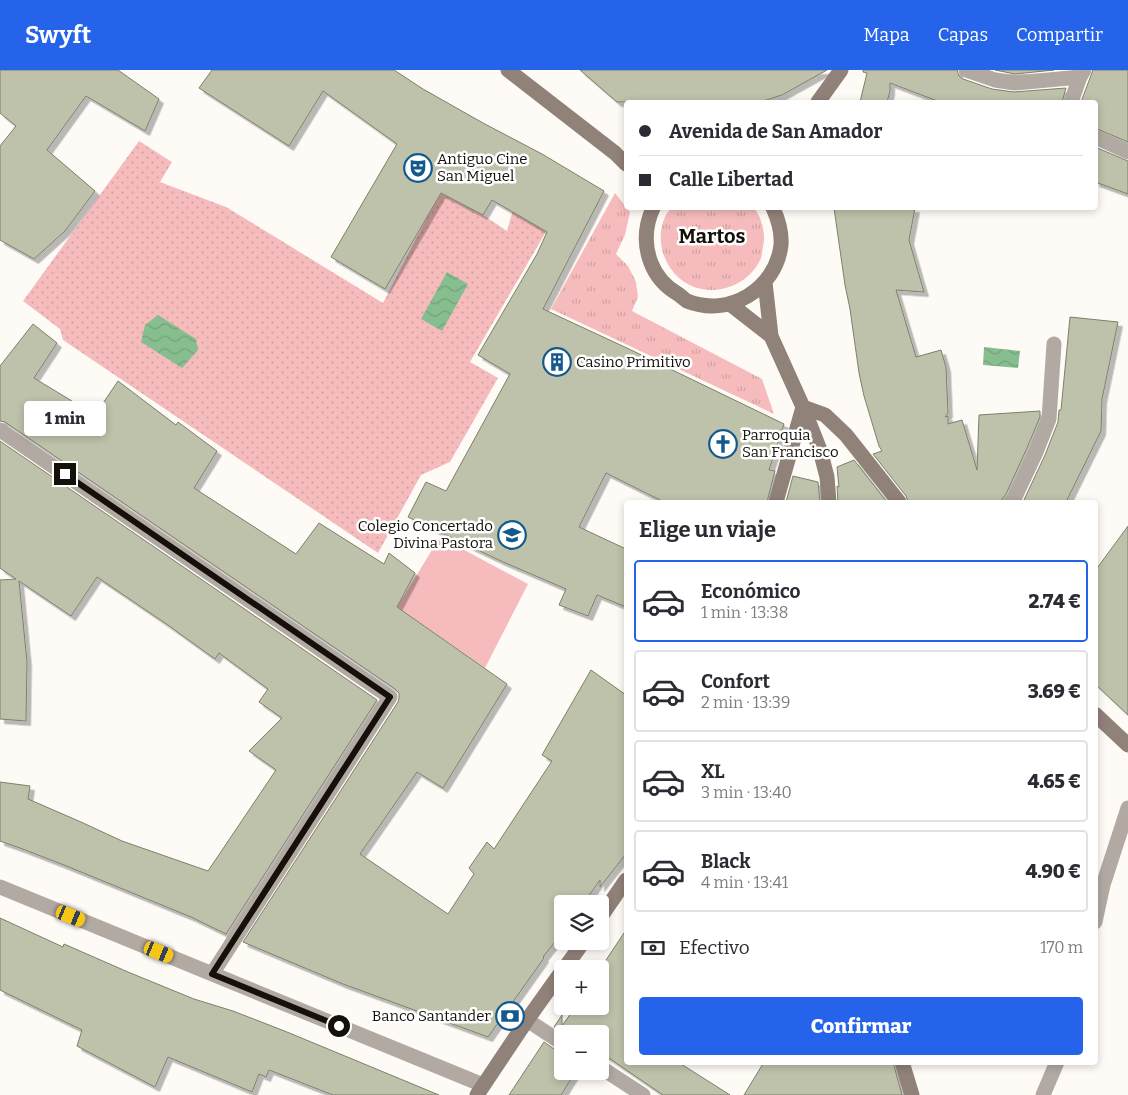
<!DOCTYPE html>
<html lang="es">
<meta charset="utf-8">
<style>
:root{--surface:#fff;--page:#f7f7f7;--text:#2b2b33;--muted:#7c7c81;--line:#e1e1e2;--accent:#2563eb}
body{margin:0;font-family:Bitter,serif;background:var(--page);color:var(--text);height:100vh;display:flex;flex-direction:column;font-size:19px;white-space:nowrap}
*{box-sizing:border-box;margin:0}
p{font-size:16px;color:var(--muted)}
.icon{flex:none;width:28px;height:28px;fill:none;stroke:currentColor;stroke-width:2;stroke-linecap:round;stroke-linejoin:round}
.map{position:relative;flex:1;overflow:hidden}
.panel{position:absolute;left:624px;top:430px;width:474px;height:565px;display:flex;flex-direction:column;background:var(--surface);border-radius:5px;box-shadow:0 2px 8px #0003}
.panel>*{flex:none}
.hud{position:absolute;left:624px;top:30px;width:474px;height:110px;border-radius:5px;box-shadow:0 2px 8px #0003;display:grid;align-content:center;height:110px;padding:0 15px;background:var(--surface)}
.tools{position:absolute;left:554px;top:825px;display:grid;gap:10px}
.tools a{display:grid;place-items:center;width:55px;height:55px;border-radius:5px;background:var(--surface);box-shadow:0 2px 8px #0003;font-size:25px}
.end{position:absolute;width:22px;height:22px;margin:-11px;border:6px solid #151009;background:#fff;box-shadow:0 0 0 2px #fff}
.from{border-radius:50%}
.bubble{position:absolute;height:35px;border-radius:5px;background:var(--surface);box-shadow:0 2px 8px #0003;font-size:16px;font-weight:800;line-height:35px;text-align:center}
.car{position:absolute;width:15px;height:30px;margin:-15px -8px;border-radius:6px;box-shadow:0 0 4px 1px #0007;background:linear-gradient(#f5c518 24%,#345 0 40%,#f5c518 0 76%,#345 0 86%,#f5c518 0)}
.hud b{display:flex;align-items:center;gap:18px;height:48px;font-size:19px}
.hud b+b{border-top:1px solid var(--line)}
.hud i{width:12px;height:12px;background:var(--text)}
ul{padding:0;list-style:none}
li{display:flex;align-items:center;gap:15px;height:82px;margin:0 10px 8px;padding:0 5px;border:2px solid var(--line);border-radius:5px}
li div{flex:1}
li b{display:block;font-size:19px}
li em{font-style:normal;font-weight:800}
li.active{border-color:var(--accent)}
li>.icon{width:45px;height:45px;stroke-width:1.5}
h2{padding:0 15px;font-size:22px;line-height:60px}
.pay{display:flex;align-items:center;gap:12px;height:55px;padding:0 15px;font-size:19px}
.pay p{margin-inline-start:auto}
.action{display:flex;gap:10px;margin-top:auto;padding:10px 15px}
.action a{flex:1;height:58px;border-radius:5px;background:var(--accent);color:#fff;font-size:20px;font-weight:800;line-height:58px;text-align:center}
header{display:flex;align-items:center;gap:30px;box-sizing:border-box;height:70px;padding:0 25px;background:var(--accent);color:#fff}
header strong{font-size:24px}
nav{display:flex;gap:28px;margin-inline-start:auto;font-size:18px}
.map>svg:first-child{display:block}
.grass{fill:url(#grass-tufts)}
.garden{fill:url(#garden-dots)}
.pitch{fill:#f6bcbd}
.water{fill:url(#water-waves)}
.building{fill:#bec2aa;stroke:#7c806a;filter:url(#shadow)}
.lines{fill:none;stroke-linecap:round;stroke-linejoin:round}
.street{stroke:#b3a9a3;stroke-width:15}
.secondary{stroke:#908179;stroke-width:15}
.route{stroke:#151009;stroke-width:6}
.labels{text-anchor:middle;stroke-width:5;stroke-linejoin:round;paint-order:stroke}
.poi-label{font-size:15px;fill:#151009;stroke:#fff;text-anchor:start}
.district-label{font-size:20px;font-weight:bold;fill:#151009;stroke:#fff}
</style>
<header>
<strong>Swyft</strong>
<nav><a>Mapa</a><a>Capas</a><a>Compartir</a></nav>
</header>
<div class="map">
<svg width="1128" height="1025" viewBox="0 0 1128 1025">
<defs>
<pattern id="grass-tufts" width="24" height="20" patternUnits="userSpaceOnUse" patternTransform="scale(1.25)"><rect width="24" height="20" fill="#f6bcbd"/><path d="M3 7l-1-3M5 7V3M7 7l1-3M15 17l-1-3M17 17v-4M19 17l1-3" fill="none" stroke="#d2a1a1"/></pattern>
<pattern id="garden-dots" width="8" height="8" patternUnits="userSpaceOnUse" patternTransform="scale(1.25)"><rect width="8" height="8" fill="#f6bcbd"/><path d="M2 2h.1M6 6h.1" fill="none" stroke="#d2a1a1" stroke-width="1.8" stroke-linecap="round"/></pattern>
<pattern id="water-waves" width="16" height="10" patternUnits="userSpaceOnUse" patternTransform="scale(1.25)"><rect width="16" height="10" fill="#87be8f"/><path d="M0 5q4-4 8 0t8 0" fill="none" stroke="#74a27a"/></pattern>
<filter id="shadow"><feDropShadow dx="4.5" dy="4.5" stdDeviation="0" flood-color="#0004"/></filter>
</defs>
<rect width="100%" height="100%" fill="#fefbf7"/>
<path class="grass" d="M615,123l15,19 -5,23 -9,19 12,12 8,16 2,15 -6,14 130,68 12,35 -223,-105z
M671,138h83c8,9 12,27 9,39 -1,4 -1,8 -2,11 -11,26 -42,38 -67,29 -27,-10 -41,-44 -29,-70 1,-3 4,-6 6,-9z"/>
<path class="garden" d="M139,71l33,21 -12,20 66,25 157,96 57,-111 43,23 24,16 7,-25 36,19 -80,137 28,16 -48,84 -29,13 -43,78 -315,-213 -3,-11 -37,-28z"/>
<path class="pitch" d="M440,467l88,47 -43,84 -88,-61z"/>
<path class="water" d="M447,202l21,12 -26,47 -21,-12z
M158,245l38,24 2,11 -16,18 -41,-26 4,-17z
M984,277l36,4 -2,17 -35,-3z"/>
<path class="building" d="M0,0h118l41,29 -14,32 -59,-35 -39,54 48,41 -30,40 -31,28 -34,-19v-94l16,-20 -16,-13z
M212,0h182l29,19 60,34 59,31 62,37 -61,118 86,40 155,75 -15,46 6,1 -8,31h-103l-58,-29 -27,54 47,22v58l-29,-12 -9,21 -29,-11 7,-16 -65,-28 -93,-44 18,-35 20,9 64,-117 -32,-19 59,-101 10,-22 -55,-32 -9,15 -42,-22 -56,96 -54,-32 66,-113 -74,-53 -34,55 -90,-58z
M580,0h247l-45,25 -22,7h-143z
M863,0h94l2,6 4,3 29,10 22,3 52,-4 -4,14h-122l-50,-19v8l-3,11h-27l7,-29 -4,-1z
M995,0h59l-39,4z
M1093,0h35v72l-33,-14v-26h-14z
M1095,77l33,14v33l-33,-12z
M834,138h81l-6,32 15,52 -28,-2 20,67 25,-7 5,17 2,46 -3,4 3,-1v8l14,-4 15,50 2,-55 61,-4v6l-13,31 -21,46 -4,5v3h-94l-2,-6 -33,-42 9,-3 -3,-5 -15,-50 -5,-23 -9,-64 -5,-24z
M1070,247l48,5 -16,77 -1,32 -35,71h-43l22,-47 13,-33 1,-12h2z
M33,254l24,19 -23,35 61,37 23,-34 58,44 2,-3 39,29 -23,37 102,66 23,-31 65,41 5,-11 26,20 -18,34 110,77 -64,104 -26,-16 -57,82 88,60 26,-40 -5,-6 18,-26 7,7 58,-88 -10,-6 49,-85 35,25v159l-26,33v-7l-17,24h-21v29l-19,24 1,1 -56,79 -145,-53 -100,-42 155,-240 1,-4v-5l-4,-4 -390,-267 -5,-1v-55z
M0,371l377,259 -151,234 -35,-17 -127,-52 -44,-17 -20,-7v-59l30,4 -2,13 53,23 41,19 86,30 68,-101 -27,-19 33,-33 -23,-16 9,-13 -49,-36 -4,6 -50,-36 -68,-46 -26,39 -52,-35 8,81 -1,59 -26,-2v-139l16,-1 -16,-11z
M854,390l33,42h-49l-1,-16 2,1 -2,-20z
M793,406l25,6 2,20h-34z
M1128,456v189l-33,-31v-113z
M0,848l63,29 1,-3 64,28 66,27 39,12 54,21 152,63h-106l-64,-25 -3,7 -7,-3 -7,18 -84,-35 -13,30 -78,-41 5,-16 -82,-40z
M626,860v132h52l52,33h-67l-63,-43v-18h-35l-11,-7 8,-12v11l14,-20h24v-37z
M544,972l13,9 5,1v19h14l-15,24h-52z
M764,992h129l9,33h-158z"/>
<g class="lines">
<path class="street" d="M966,0l29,10 20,3 65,-6
M1071,32l9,-25 4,-7
M1095,67l33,15
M0,360l390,267 -178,277
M1011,432l3,-3 22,-47 13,-33 5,-75
M0,817l483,198
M1095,852l8,-37 25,-77
M527,950l35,23
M600,997l43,28
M1043,1025l14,-33"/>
<path class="secondary" d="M508,0l107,83 11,11
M818,32l23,-32
M653,138c-8,18 -9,37 -2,55 5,13 15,24 27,31 3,2 6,5 9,7 42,17 89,-12 94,-56 1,-14 -3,-26 -8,-37
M765,212l6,54 32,71 17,43 7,27 2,25
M730,234l41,32
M803,337l22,8 21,20 53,67
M776,432l27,-95
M1095,644l33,31
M600,848l26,-38
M564,899l20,-28
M902,992l10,33
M477,1025l50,-75 35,-49"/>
</g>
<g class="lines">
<path class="route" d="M65,404l325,223 -178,277 127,52"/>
</g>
<defs>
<symbol id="theatre-ring" viewBox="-11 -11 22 22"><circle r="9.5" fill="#fff" stroke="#14598e" stroke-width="1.5"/><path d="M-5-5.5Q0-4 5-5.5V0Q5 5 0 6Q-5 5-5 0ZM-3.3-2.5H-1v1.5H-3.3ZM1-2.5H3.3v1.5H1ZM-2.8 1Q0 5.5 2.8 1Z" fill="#14598e"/></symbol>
<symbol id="building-ring" viewBox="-11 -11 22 22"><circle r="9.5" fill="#fff" stroke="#14598e" stroke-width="1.5"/><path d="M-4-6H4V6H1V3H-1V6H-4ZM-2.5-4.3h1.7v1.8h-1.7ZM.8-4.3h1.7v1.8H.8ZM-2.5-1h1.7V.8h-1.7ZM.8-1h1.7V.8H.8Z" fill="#14598e"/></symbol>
<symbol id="church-ring" viewBox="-11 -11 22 22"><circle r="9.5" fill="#fff" stroke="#14598e" stroke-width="1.5"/><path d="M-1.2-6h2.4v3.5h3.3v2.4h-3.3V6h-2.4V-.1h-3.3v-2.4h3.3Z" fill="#14598e"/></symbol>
<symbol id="school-ring" viewBox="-11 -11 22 22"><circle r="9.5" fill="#fff" stroke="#14598e" stroke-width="1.5"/><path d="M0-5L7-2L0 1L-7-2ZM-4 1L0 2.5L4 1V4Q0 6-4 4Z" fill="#14598e"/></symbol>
<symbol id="bank-ring" viewBox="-11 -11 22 22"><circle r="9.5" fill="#fff" stroke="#14598e" stroke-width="1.5"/><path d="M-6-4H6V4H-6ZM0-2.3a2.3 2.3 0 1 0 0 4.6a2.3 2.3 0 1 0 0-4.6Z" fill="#14598e"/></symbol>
</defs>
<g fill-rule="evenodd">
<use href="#theatre-ring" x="402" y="82" width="32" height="32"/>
<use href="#building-ring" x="541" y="276" width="32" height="32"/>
<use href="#church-ring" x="707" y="358" width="32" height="32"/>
<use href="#school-ring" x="496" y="449" width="32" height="32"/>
<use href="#bank-ring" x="494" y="930" width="32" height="32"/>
</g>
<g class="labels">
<g class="poi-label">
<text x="437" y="94">Antiguo Cine<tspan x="437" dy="17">San Miguel</tspan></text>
<text x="576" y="297">Casino Primitivo</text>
<text x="742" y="370">Parroquia<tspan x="742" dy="17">San Francisco</tspan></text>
<text x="493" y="461" text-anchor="end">Colegio Concertado<tspan x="493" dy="17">Divina Pastora</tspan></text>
<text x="491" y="951" text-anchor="end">Banco Santander</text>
</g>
<g class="district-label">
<text x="712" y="173">Martos</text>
</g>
</g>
</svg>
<div class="tools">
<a><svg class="icon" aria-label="layers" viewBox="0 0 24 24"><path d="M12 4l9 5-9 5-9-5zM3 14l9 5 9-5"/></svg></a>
<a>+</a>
<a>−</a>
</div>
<i class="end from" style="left:339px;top:956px"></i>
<i class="end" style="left:65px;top:404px"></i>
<div class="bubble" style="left:24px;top:331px;width:82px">1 min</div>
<i class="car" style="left:71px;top:846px;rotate:112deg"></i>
<i class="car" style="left:159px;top:882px;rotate:112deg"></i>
<div class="hud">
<b><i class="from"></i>Avenida de San Amador</b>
<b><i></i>Calle Libertad</b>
</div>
<section class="panel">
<h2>Elige un viaje</h2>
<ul>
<li class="active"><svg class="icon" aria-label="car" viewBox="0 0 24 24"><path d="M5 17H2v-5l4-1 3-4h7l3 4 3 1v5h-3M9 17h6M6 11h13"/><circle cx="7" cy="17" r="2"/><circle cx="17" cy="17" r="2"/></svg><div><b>Económico</b><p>1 min · 13:38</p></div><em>2.74 €</em></li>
<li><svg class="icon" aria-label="car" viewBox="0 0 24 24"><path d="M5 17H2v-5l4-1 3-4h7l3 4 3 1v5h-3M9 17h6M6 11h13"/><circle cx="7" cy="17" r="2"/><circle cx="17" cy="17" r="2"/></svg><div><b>Confort</b><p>2 min · 13:39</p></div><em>3.69 €</em></li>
<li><svg class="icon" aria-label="car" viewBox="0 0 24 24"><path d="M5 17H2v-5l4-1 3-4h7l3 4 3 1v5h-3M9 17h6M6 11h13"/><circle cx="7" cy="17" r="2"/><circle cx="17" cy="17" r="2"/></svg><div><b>XL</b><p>3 min · 13:40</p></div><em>4.65 €</em></li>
<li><svg class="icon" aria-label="car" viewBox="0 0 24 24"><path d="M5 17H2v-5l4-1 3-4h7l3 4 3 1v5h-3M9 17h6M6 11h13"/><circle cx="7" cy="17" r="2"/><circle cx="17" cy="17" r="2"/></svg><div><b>Black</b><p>4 min · 13:41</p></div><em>4.90 €</em></li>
</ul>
<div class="pay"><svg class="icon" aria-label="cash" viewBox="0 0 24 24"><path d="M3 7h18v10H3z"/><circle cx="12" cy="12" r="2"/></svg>Efectivo<p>170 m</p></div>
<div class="action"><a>Confirmar</a></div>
</section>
</div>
